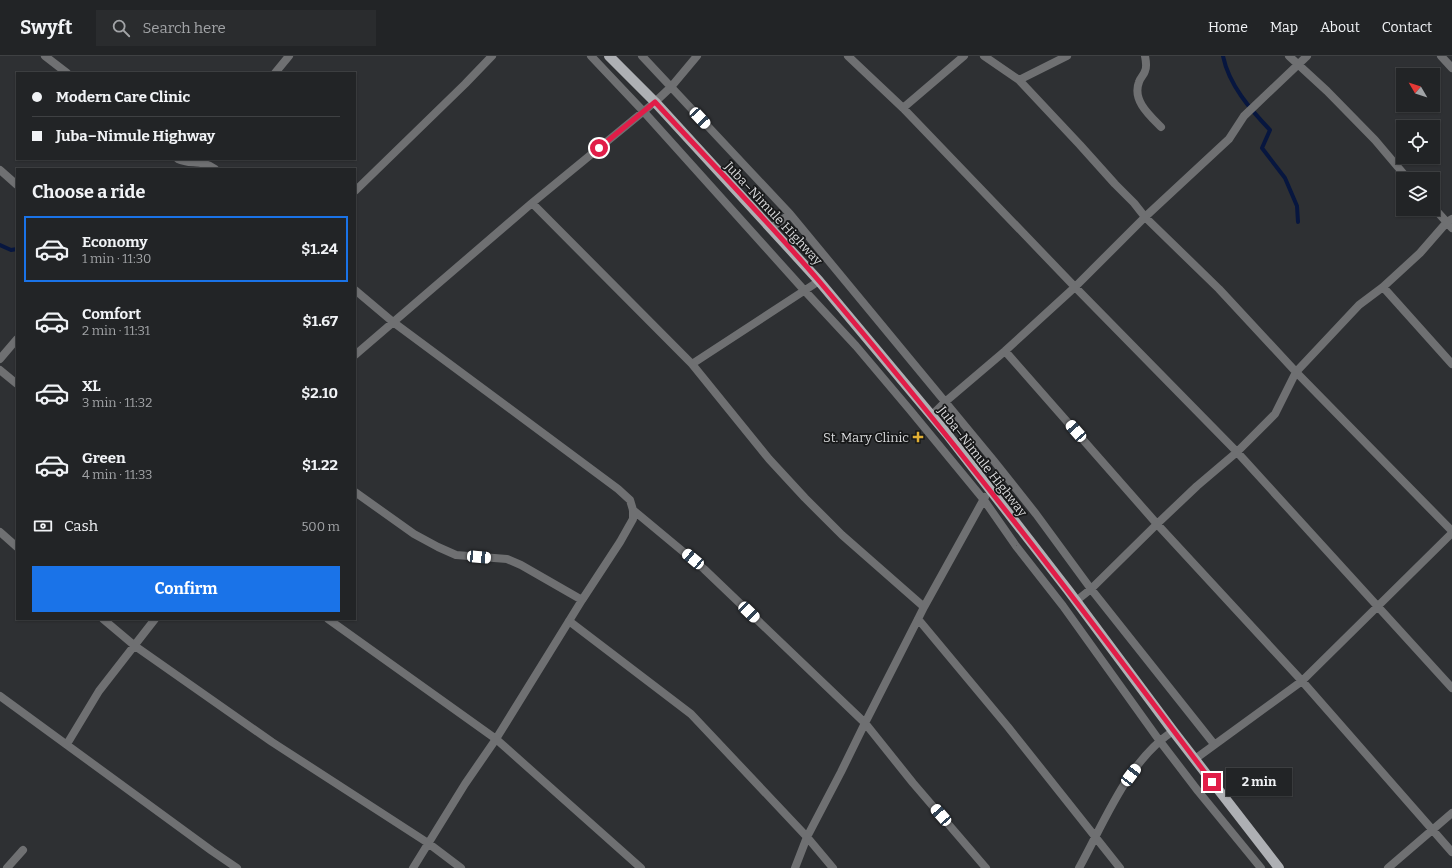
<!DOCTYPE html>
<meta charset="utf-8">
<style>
:root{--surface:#222426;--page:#2a2c2e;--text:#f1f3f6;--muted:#a2a4a7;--line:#3f4143;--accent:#1a73e8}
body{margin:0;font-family:Bitter,serif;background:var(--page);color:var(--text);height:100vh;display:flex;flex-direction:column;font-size:15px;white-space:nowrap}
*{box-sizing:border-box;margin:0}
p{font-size:13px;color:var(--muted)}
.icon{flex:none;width:22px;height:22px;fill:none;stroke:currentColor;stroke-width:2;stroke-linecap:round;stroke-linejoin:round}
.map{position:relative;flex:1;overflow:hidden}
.panel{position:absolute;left:16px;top:112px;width:340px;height:452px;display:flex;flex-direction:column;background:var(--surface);border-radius:0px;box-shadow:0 1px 3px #0004,0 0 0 1px var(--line)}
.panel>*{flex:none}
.hud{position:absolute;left:16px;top:16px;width:340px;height:88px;border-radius:0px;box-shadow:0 1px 3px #0004,0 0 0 1px var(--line);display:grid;align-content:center;height:88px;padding:0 16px;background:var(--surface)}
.needle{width:26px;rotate:309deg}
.tools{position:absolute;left:1396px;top:12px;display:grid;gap:8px}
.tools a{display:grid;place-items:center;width:44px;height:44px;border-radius:0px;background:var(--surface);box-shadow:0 1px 3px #0004,0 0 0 1px var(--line);font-size:20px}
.end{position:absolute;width:18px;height:18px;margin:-9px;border:5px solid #e11d48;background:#fff;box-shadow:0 0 0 2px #fff}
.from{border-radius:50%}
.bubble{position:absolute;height:28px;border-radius:0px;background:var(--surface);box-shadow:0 1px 3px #0004,0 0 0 1px var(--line);font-size:13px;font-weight:700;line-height:28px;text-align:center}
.car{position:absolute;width:12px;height:24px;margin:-12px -6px;border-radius:5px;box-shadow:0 0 3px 1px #0007;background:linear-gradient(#fff 24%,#345 0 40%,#fff 0 76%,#345 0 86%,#fff 0)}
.hud b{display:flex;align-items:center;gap:14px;height:38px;font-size:15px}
.hud b+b{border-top:1px solid var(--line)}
.hud i{width:10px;height:10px;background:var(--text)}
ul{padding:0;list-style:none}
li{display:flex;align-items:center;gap:12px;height:66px;margin:0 8px 6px;padding:0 8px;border:2px solid transparent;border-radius:0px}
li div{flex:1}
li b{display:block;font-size:15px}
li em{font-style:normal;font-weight:700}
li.on{border-color:var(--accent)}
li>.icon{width:36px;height:36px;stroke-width:1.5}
h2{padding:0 16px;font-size:18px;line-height:48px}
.pay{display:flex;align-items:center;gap:10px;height:44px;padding:0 16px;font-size:15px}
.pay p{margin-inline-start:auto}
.button{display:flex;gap:8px;margin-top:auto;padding:8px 16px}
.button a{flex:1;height:46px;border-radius:0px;background:var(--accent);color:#fff;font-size:16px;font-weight:700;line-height:46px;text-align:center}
header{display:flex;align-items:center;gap:24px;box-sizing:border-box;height:56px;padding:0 20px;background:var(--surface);border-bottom:1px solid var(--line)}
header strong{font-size:19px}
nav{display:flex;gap:22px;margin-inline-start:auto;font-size:14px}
.search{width:280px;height:36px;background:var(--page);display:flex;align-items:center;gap:10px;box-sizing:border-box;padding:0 14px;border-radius:0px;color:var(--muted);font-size:15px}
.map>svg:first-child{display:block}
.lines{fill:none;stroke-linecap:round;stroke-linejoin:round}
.stream{stroke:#07163f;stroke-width:4}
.street{stroke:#6f7072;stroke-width:8}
.primary{stroke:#aeb0b4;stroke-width:10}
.route{stroke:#e11d48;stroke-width:5}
.poi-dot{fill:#e1af34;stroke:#171819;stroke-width:1.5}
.labels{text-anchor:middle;stroke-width:3.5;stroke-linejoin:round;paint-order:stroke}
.street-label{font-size:13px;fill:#dadbdd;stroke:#171819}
.poi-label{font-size:13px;fill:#dadbdd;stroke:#171819;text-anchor:end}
</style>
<header>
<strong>Swyft</strong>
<div class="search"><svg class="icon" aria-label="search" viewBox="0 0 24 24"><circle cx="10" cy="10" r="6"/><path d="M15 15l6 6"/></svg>Search here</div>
<nav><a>Home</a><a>Map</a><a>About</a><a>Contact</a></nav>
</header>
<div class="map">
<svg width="1452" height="812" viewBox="0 0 1452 812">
<rect width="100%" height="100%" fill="#2e3033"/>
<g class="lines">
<path class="stream" d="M1223,0c6,29 27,53 47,74l-8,18 23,30 12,28 1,16
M0,189l11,5 6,-1"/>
<path class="street" d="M45,0l22,17
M591,0l53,56 160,178 52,56 54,64 74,90 32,46 47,60 96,134 39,51 63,77
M642,0l148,158 204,247 42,53 55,75 123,155
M848,0l55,52 172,179 162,165 215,236
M984,0l35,24 61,65 35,39 19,19 11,14 74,72 77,83 156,159
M1145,0c1,5 2,11 0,15 -1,4 -5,7 -6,11 -7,18 10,33 22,45
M1289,0l38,35 48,49 33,39
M1441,0l11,12
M275,17l14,-17
M1019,24l48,-24
M903,52l61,-52
M178,103c13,6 23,0 37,10
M0,114l17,15
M355,135l110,-107 27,-28
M532,147l160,161 77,95 36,39 37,37 82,72
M1433,151l19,21
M771,172l19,-14
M1383,231l69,77
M355,234l38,32 225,167 12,11 3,10v9l-13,23 -38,58 -86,139 -31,45 -52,84
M1005,295l152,173 145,157 150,171
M355,299l177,-152 123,-101 16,-15 26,-31
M0,303l17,-20
M692,308l127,-83
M0,314l17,14
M931,360l14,-14 60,-51 70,-64 70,-70 84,-78 15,-23 63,-60
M355,436l59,42 24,13 18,8 51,4 14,6 61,35
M633,454l71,59 161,154 48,60 73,85
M0,476l17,15
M1076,545l15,-12 66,-65 40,-38 40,-34 38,-38 21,-42 63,-67 24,-18 37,-34 27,-31 5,-3
M103,563l32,27 137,96 156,101 33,25
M328,563l168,120 145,129
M918,563l90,108 112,141
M569,565l122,93 116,123 26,31
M0,640l212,155 25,17
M67,688l32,-53 56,-72
M1195,703l107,-78 150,-148
M7,812l16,-18
M795,812l12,-31 34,-65 24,-49 53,-104 6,-12 61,-110
M1079,812c26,-47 48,-106 94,-137
M1388,812l64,-55"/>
<path class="primary" d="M609,0l46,46 164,179 128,153 121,156 105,141 106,137"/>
</g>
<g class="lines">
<path class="route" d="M599,92l56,-46c55,60 112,118 164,179 138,162 266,331 393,501"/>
</g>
<path class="poi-dot" d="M916 375h4v4h4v4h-4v4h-4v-4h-4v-4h4z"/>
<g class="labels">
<g class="street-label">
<text transform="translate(774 157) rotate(47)" y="5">Juba–Nimule Highway</text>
<text transform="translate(983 405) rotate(52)" y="5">Juba–Nimule Highway</text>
</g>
<g class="poi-label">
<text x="909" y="386">St. Mary Clinic</text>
</g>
</g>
</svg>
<div class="tools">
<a><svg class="needle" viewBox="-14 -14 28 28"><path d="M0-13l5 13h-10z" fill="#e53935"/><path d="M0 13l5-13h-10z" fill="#a2a4a7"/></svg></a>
<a><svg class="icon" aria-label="locate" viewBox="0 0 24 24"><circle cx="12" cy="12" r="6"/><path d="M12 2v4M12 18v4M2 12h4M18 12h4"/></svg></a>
<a><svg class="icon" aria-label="layers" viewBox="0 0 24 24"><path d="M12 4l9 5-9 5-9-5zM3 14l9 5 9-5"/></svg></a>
</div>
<i class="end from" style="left:599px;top:92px"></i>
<i class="end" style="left:1212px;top:726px"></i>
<div class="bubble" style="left:1226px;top:712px;width:66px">2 min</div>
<i class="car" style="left:700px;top:62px;rotate:137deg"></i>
<i class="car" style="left:1076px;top:375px;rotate:319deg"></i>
<i class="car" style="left:479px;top:501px;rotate:95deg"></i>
<i class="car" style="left:693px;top:503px;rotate:310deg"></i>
<i class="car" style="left:749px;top:556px;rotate:134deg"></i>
<i class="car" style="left:1131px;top:719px;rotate:37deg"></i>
<i class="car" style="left:941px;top:759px;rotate:319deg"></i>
<div class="hud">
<b><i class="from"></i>Modern Care Clinic</b>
<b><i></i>Juba–Nimule Highway</b>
</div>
<section class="panel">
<h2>Choose a ride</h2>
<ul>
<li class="on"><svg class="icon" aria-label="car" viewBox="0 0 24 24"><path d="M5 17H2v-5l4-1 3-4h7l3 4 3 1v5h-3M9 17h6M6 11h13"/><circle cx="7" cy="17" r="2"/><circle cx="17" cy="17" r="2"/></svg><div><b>Economy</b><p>1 min · 11:30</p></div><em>$1.24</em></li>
<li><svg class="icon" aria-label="car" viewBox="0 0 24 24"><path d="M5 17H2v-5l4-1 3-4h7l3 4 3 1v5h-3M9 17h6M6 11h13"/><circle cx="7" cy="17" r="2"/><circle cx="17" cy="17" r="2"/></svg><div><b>Comfort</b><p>2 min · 11:31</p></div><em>$1.67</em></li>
<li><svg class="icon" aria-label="car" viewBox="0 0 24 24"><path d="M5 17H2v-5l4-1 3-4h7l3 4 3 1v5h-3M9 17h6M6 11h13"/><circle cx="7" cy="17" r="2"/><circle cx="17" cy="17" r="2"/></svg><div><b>XL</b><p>3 min · 11:32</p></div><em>$2.10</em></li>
<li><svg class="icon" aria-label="car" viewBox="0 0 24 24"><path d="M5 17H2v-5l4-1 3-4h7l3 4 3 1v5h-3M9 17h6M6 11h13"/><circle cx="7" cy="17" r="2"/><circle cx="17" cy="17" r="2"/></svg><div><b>Green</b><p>4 min · 11:33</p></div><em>$1.22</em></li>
</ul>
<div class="pay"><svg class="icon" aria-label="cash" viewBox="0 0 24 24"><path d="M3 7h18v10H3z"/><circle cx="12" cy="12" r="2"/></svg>Cash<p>500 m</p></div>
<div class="button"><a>Confirm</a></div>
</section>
</div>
